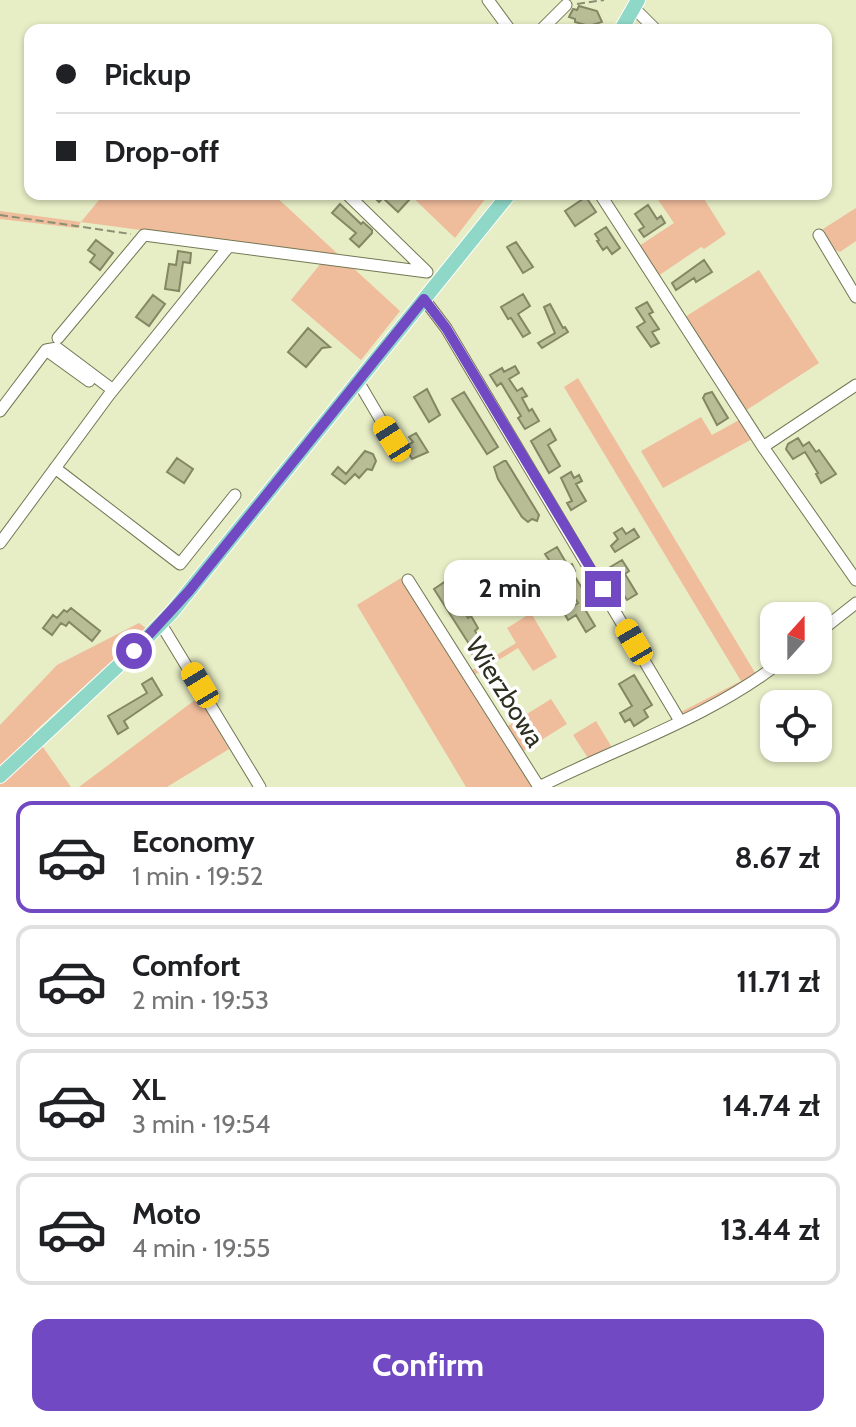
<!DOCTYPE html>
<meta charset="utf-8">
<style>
:root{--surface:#fff;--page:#f2f2f2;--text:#202124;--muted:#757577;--line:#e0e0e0;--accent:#714ac3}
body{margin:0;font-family:Cabin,sans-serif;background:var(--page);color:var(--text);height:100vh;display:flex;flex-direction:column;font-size:30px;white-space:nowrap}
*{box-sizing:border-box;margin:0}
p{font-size:26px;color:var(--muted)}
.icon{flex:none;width:44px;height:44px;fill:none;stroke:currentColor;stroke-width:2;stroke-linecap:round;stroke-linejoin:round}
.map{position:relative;height:787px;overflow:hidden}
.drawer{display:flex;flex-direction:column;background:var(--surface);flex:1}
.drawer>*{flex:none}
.top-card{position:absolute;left:24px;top:24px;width:808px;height:176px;border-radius:16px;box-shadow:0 2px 6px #0004;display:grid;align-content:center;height:176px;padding:0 32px;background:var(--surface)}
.needle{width:52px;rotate:21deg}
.fabs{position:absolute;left:760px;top:602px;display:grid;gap:16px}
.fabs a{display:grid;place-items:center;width:72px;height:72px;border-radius:16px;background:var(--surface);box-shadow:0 2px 6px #0004;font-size:40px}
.end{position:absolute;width:36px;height:36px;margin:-18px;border:10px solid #714ac3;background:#fff;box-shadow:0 0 0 4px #fff}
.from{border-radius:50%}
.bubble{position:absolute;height:56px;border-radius:16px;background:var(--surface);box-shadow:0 2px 6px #0004;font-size:26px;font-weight:700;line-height:56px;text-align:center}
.car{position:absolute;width:24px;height:48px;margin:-24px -12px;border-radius:10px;box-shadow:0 0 6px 2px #0007;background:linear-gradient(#f5c518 24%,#345 0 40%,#f5c518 0 76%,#345 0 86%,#f5c518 0)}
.top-card b{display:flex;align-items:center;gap:28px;height:76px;font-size:30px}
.top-card b+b{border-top:2px solid var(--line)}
.top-card i{width:20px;height:20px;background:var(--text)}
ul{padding:14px 0 0;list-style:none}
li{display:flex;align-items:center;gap:24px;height:112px;margin:0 16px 12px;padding:0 16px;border:4px solid var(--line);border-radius:16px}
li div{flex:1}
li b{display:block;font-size:30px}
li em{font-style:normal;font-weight:700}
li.current{border-color:var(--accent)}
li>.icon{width:72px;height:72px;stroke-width:1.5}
.action{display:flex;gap:16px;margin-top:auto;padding:16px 32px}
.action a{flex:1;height:92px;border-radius:16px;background:var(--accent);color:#fff;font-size:32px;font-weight:700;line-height:92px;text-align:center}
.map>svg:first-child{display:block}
.green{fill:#efbc9c}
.building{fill:#b8bd96;stroke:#838763;stroke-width:2}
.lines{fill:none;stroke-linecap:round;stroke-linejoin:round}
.minor-casing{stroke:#737754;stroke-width:13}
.major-casing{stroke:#fff;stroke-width:16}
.path{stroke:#8a8e73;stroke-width:2;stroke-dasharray:8 4;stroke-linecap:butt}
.minor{stroke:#fff;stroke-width:11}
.major{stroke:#8fd7c6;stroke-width:14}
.route{stroke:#714ac3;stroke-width:10}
.labels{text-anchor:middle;stroke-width:7;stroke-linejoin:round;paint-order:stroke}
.street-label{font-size:26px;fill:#2d2f20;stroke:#fff}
</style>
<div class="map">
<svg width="856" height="787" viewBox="0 0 856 787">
<rect width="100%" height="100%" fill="#e7edc5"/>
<path class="green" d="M104,194h169l68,63 -260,-35 -4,6 -77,-9v-8l81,11z
M409,194h80l-34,44z
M654,194h47l25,40 -22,15 -3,-2 -43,29 -19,-30 35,-23z
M856,208v33l-16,11 -5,-2 -12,-21z
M322,262l29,4 49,45 -39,49 -70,-60z
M759,270l60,93 -74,48 -60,-94z
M578,378l179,298 -74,39 -4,-2 62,-32 -177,-294z
M701,417l11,18 29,-16 13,19 -91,50 -22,-37z
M401,578l134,209h-69l-109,-182z
M531,613l26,44 -24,14 -15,-23 -44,27 -3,-4 45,-28 -9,-15z
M139,623l8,6 -114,104 38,54h-71v-62l57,-60z
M199,697l30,52 -62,38h-88z
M551,699l16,25 -45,28 -16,-25z
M596,721l15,25 -23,12 -15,-23z"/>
<path class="building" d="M579,6l18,5 5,11 -13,4 -14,-4v-3l-6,-2 4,-8 4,1z
M371,194h31l7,6 -11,12 -15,-14 -4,4z
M586,197l10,15 -21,14 -10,-15z
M340,204l21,20 2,-2 9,8v3l-13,14 -9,-8 6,-6 -24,-20z
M648,205l9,14 4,-3 4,7 -21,14 -5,-7 5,-3 -9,-13z
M606,227l14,21 -8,6 -5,-7 -4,3 -6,-9 2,-1 -4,-6z
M96,240l17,13 -13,17 -10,-8 5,-7 -7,-5z
M516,242l17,25 -10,6 -16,-26z
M178,251l13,2 -1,10 -7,-1 -4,29 -14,-2 4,-25 7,1z
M704,260l8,12 -16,10 -2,-4 -18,12 -4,-7z
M523,294l7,12 -12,8 12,19 -7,4 -12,-19 -3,1 -7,-12z
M153,295l12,9 -16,22 -13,-9z
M647,302l6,10 -4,2 10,15 -7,3 7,11 -8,4 -14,-20 8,-5 -9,-14z
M550,304l13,24 2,-1 3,5 -26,16 -4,-5 17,-10 -11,-26z
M308,328l22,19 -8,1 -16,19 -18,-15z
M515,366l4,7 -10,6 8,12 5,-3 5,8 -5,2 7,13 3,-2 7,12 -14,8 -7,-11 3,-2 -20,-33 -4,3 -7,-11 12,-7 2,4z
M427,389l13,26 -11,7 -15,-25z
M464,392l34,55 -11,7 -35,-55z
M712,392l16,26 -11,7 -14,-27 2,-4z
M550,429l6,11 -8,5 12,21 -11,7 -18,-32z
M416,433l12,19 -16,7 -7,-12 8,-5 -4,-5z
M798,438l5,8 6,-4 7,10 3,-2 17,24 -15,9 -5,-9 2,-1 -13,-21 -12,7 -7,-10 2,-5z
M365,451l8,3 3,7 -4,9 -5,-1 -8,9 -4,-4 -10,10 -13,-10 6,-7 8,7z
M177,458l16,11 -9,14 -17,-11z
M504,461h2l33,54 -2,6 -5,-2 -4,3 -6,-5 -24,-38 -4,-12z
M571,472l3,6 5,-3 3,6 -6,3 10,17 -15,9 -4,-7 5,-2 -11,-23z
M622,528l4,6 8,-5 5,8 -24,15 -4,-6 7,-7 -4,-6z
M557,547l11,19 4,-2 3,7 -3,1 18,29 -7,5 12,20 -9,6 -10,-17 -8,5 -4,-7 14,-10 -33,-49z
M622,560l7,11 -4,3 12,20 -10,6 -20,-31z
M446,581l5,8 10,-7 7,11 -10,7 10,18 3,-2 7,12 -3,3 13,22 -12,7 -7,-11 2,-2 -37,-58z
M71,608l29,23 -8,10 -23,-19 -3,4 -5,-3 -9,12 -9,-7 10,-13 4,3 7,-8 3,2z
M634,675l18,30 -8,5 4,7 -14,9 -4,-7 -5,3 -5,-9 12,-7 -13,-22z
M152,678l10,17 -38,26 4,7 -10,6 -10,-18 39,-23 -5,-9z"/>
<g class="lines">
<defs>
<path id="minor" d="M488,0l22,30
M634,8l22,22
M541,30l25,-25
M347,194l79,77
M600,194l163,253 93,133
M819,235l37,62
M424,299l22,29 234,393
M58,338l86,-103 283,37
M46,350l11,-2 56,42
M46,350l43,31
M357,383l5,5 30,51
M0,411l46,-61
M763,447l93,-62
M55,468l125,96 55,-69
M0,543l109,-148 120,-149
M408,580l131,207
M161,624l99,163
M818,633l38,-30
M539,787c82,-41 172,-70 244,-127"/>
<path id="major" d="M621,30l17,-30
M0,776l134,-125 38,-39 337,-418"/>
</defs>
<use href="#minor" class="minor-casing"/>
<use href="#major" class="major-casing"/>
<path class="path" d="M577,4l27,-4
M0,215l131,19"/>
<use href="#minor" class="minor"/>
<use href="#major" class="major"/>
</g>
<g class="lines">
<path class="route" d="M134,651l55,-60 235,-292 22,29 157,261"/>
</g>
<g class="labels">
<g class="street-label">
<text transform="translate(505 692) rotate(58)" y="9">Wierzbowa</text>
</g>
</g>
</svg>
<div class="fabs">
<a><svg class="needle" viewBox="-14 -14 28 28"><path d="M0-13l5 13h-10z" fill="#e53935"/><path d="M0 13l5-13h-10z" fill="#757577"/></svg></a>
<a><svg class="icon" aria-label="locate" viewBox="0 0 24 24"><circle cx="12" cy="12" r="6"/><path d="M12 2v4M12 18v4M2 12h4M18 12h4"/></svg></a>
</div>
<i class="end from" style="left:134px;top:651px"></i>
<i class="end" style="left:603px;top:589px"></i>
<div class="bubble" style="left:444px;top:560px;width:132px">2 min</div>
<i class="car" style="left:392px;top:439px;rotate:328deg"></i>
<i class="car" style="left:634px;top:642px;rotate:330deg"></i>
<i class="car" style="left:200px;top:685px;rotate:329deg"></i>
<div class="top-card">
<b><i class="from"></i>Pickup</b>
<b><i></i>Drop-off</b>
</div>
</div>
<section class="drawer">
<ul>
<li class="current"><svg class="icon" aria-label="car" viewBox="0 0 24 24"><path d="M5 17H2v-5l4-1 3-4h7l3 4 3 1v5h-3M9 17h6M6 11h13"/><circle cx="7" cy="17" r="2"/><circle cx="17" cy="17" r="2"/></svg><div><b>Economy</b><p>1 min · 19:52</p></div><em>8.67 zł</em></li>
<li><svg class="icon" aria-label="car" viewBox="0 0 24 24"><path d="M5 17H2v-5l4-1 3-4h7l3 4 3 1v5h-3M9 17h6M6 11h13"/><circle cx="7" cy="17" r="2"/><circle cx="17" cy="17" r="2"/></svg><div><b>Comfort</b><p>2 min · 19:53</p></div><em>11.71 zł</em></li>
<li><svg class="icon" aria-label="car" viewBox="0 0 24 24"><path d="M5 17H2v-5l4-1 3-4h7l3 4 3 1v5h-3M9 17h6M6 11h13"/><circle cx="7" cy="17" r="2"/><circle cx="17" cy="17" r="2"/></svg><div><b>XL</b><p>3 min · 19:54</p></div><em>14.74 zł</em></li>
<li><svg class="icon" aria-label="car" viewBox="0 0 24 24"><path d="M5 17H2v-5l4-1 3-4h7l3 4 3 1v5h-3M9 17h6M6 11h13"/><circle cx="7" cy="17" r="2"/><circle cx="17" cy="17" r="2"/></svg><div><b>Moto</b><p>4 min · 19:55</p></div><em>13.44 zł</em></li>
</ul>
<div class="action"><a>Confirm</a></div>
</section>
